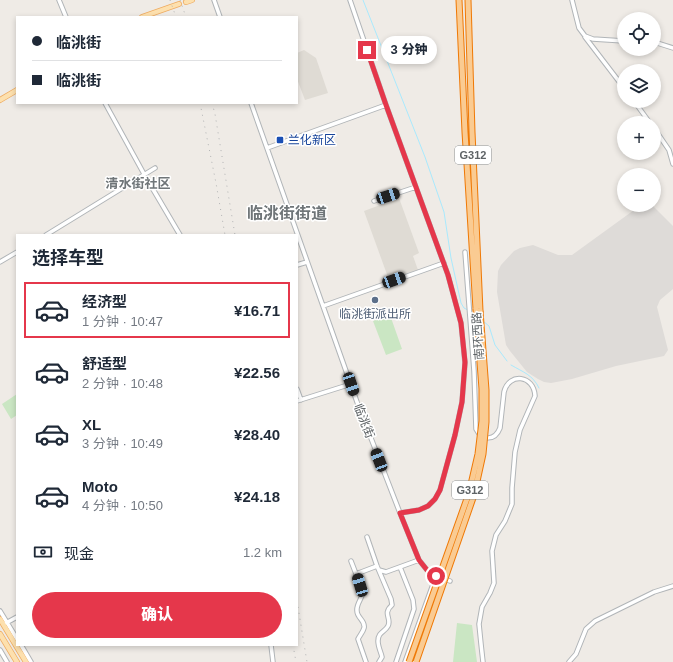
<!DOCTYPE html>
<html lang="zh">
<meta charset="utf-8">
<style>
:root{--surface:#fff;--page:#f6f6f7;--text:#1f2937;--muted:#747a83;--line:#e0e1e3;--accent:#e5374b}
body{margin:0;font-family:Helvetica,"Noto Sans SC",sans-serif;background:var(--page);color:var(--text);height:100vh;display:flex;flex-direction:column;font-size:15px;white-space:nowrap}
*{box-sizing:border-box;margin:0}
p{font-size:13px;color:var(--muted)}
.icon{flex:none;width:22px;height:22px;fill:none;stroke:currentColor;stroke-width:2;stroke-linecap:round;stroke-linejoin:round}
.map{position:relative;flex:1;overflow:hidden}
.sheet{position:absolute;left:16px;top:234px;width:282px;height:412px;display:flex;flex-direction:column;background:var(--surface);border-radius:0px;box-shadow:0 2px 6px #0003}
.sheet>*{flex:none}
.hud{position:absolute;left:16px;top:16px;width:282px;height:88px;border-radius:0px;box-shadow:0 2px 6px #0003;display:grid;align-content:center;height:88px;padding:0 16px;background:var(--surface)}
.tools{position:absolute;left:617px;top:12px;display:grid;gap:8px}
.tools a{display:grid;place-items:center;width:44px;height:44px;border-radius:50%;background:var(--surface);box-shadow:0 2px 6px #0003;font-size:20px}
.end{position:absolute;width:18px;height:18px;margin:-9px;border:5px solid #e5374b;background:#fff;box-shadow:0 0 0 2px #fff}
.from{border-radius:50%}
.bubble{position:absolute;height:28px;border-radius:14px;background:var(--surface);box-shadow:0 2px 6px #0003;font-size:13px;font-weight:800;line-height:28px;text-align:center}
.car{position:absolute;width:12px;height:24px;margin:-12px -6px;border-radius:5px;box-shadow:0 0 3px 1px #0007;background:linear-gradient(#222 24%,#8ab4d8 0 40%,#222 0 76%,#8ab4d8 0 86%,#222 0)}
.hud b{display:flex;align-items:center;gap:14px;height:38px;font-size:15px}
.hud b+b{border-top:1px solid var(--line)}
.hud i{width:10px;height:10px;background:var(--text)}
ul{padding:0;list-style:none}
li{display:flex;align-items:center;gap:12px;height:56px;margin:0 8px 6px;padding:0 8px;border:2px solid transparent;border-radius:0px}
li div{flex:1}
li b{display:block;font-size:15px}
li em{font-style:normal;font-weight:800}
li.active{border-color:var(--accent)}
li>.icon{width:36px;height:36px;stroke-width:1.5}
h2{padding:0 16px;font-size:18px;line-height:48px}
.pay{display:flex;align-items:center;gap:10px;height:44px;padding:0 16px;font-size:15px}
.pay p{margin-inline-start:auto}
.cta{display:flex;gap:8px;margin-top:auto;padding:8px 16px}
.cta a{flex:1;height:46px;border-radius:24px;background:var(--accent);color:#fff;font-size:16px;font-weight:800;line-height:46px;text-align:center}
.map>svg:first-child{display:block}
.industrial{fill:#dedbd8}
.education{fill:#dfdbd4}
.green{fill:#cae6c3}
.lines{fill:none;stroke-linecap:round;stroke-linejoin:round}
.stream{stroke:#a9e9fd;stroke-width:1}
.minor-casing{stroke:#b1b5b8;stroke-width:5.5}
.major-casing{stroke:#eeab61;stroke-width:6}
.highway-casing{stroke:#ef7906;stroke-width:7}
.minor{stroke:#fff;stroke-width:3.5}
.major{stroke:#fde0ae;stroke-width:4.5}
.highway{stroke:#facb92;stroke-width:5}
.rail{stroke:#b2b3b4;stroke-width:1;stroke-dasharray:1 5;stroke-linecap:butt}
.highway-bridge-casing{stroke:#ef7906;stroke-width:7;stroke-linecap:butt}
.highway-bridge{stroke:#facb92;stroke-width:5}
.route{stroke:#e5374b;stroke-width:5}
.transit-dot{fill:#1a4fb4;stroke:#fff;stroke-width:1.5}
.service-dot{fill:#5c6f8a;stroke:#fff;stroke-width:1.5}
.labels{text-anchor:middle;stroke-width:3;stroke-linejoin:round;paint-order:stroke}
.shield{fill:#fff;stroke:#8e9294;stroke-width:1}
.shield-label{font-size:11px;font-weight:bold;fill:#5e6366}
.transit-label{font-size:12px;fill:#164399;stroke:#fff;text-anchor:start}
.service-label{font-size:12px;fill:#4e5e75;stroke:#fff}
.street-label{font-size:12px;fill:#5e6366;stroke:#fff}
.neighbourhood-label{font-size:13px;font-weight:bold;fill:#6f7578;stroke:#fff}
.district-label{font-size:16px;font-weight:bold;fill:#6f7578;stroke:#fff}
</style>
<div class="map">
<svg width="673" height="662" viewBox="0 0 673 662">
<rect width="100%" height="100%" fill="#efebe6"/>
<path class="industrial" d="M641,205h11l21,21v63l-13,11 -3,7 11,43 -4,6 -48,10 -44,13 -21,4 -7,-1 -6,-3 -11,-7 -17,-21 -4,-6 -9,-53 1,-21 3,-6 13,-14 6,-3 13,-3 25,10h14z"/>
<path class="education" d="M304,50l12,8 12,35 -23,7 -8,-21v-26z
M399,198l20,55 -6,3 5,14 -29,10 -25,-69z"/>
<path class="green" d="M390,315l12,34 -16,6 -13,-34z
M17,394v21l-6,4 -9,-15z
M457,623l15,2 5,37h-24z"/>
<g class="lines">
<path class="stream" d="M363,0l62,157 19,55 7,46 10,45 3,5 4,2
M483,321l6,5 6,19 12,16
M511,365c12,7 22,10 28,23"/>
<defs>
<path id="minor" d="M59,0l7,17
M214,0l6,17
M350,0l36,105 62,170 13,48 4,40 -3,39 -7,33 -15,55 -5,9 -7,7 -9,4 -19,3
M572,0l7,28 6,8 8,3 31,2
M585,37l39,51
M654,42l19,6
M634,101l16,22
M105,103l39,71 36,61
M251,103l106,299 43,111 19,47 8,10 9,6 14,5
M654,128l15,22 4,14
M267,148l119,-43
M374,201l42,-14
M46,235l109,-67
M465,252l9,119 2,58c6,12 19,12 24,-1l4,-36c5,-20 30,-17 31,4l-15,34 -5,22 -3,36v16l-7,17 -9,14 -4,16 2,32 -4,10 -8,14 -3,17 2,20 2,18
M0,262l17,-10
M297,265l10,-3
M323,306l121,-43
M297,389l4,11
M297,401l54,-17
M367,537l10,29 14,33 1,6c-10,9 0,13 -4,21 -3,6 -10,6 -10,15 0,6 3,11 4,16l-3,5
M351,561l12,31c-1,7 -7,12 -6,19 0,7 9,10 7,17 -1,4 -4,7 -6,11l8,23
M379,570l7,2 33,-12
M356,574l21,-8
M0,611l17,28
M6,623l11,-6
M21,645l10,17
M271,645l2,17
M0,650l7,12
M396,662l18,-53 -1,-9 -13,-33
M405,662l31,-86
M569,662l7,-8 10,-25 9,-8 59,-29 19,-6"/>
<path id="major" d="M186,2l6,-2
M142,17l37,-13
M0,100l17,-10
M0,619l26,43
M0,634l17,28"/>
<path id="highway" d="M459,0l6,132 11,177
M468,0l4,132 8,179"/>
</defs>
<use href="#minor" class="minor-casing"/>
<use href="#major" class="major-casing"/>
<use href="#highway" class="highway-casing"/>
<use href="#minor" class="minor"/>
<use href="#major" class="major"/>
<use href="#highway" class="highway"/>
<path class="rail" d="M170,0l6,17
M180,0l6,17
M200,103l16,80 9,52
M212,103l3,11 20,121
M297,601l10,61
M293,645l3,17"/>
<defs>
<path id="highway-bridge" d="M409,662l60,-169 9,-39 4,-33v-32l-6,-80
M416,662l58,-167 9,-41 3,-32v-32l-6,-79"/>
</defs>
<use href="#highway-bridge" class="highway-bridge-casing"/>
<use href="#highway-bridge" class="highway-bridge"/>
</g>
<g class="lines">
<path class="route" d="M367,50l19,55 62,170 13,48 4,39 -3,40 -7,33 -15,55 -5,9 -7,7 -9,4 -19,3 19,47 8,10 9,6"/>
</g>
<rect class="transit-dot" x="276" y="136" width="8" height="8" rx="2"/>
<circle class="service-dot" cx="375" cy="300" r="4"/>
<g class="labels">
<g class="shield">
<rect x="455" y="146" width="36" height="18" rx="3"/>
<rect x="452" y="481" width="36" height="18" rx="3"/>
</g>
<g class="shield-label">
<text x="473" y="159">G312</text>
<text x="470" y="494">G312</text>
</g>
<g class="transit-label">
<text x="288" y="144">兰化新区</text>
</g>
<g class="service-label">
<text x="375" y="318">临洮街派出所</text>
</g>
<g class="street-label">
<text transform="translate(478 336) rotate(-94)" y="4">南环西路</text>
<text transform="translate(364 421) rotate(69)" y="4">临洮街</text>
</g>
<g class="neighbourhood-label">
<text x="138" y="188">清水街社区</text>
</g>
<g class="district-label">
<text x="287" y="219">临洮街街道</text>
</g>
</g>
</svg>
<div class="tools">
<a><svg class="icon" aria-label="locate" viewBox="0 0 24 24"><circle cx="12" cy="12" r="6"/><path d="M12 2v4M12 18v4M2 12h4M18 12h4"/></svg></a>
<a><svg class="icon" aria-label="layers" viewBox="0 0 24 24"><path d="M12 4l9 5-9 5-9-5zM3 14l9 5 9-5"/></svg></a>
<a>+</a>
<a>−</a>
</div>
<i class="end from" style="left:436px;top:576px"></i>
<i class="end" style="left:367px;top:50px"></i>
<div class="bubble" style="left:381px;top:36px;width:56px">3 分钟</div>
<i class="car" style="left:388px;top:196px;rotate:72deg"></i>
<i class="car" style="left:394px;top:280px;rotate:70deg"></i>
<i class="car" style="left:351px;top:384px;rotate:161deg"></i>
<i class="car" style="left:379px;top:460px;rotate:339deg"></i>
<i class="car" style="left:360px;top:585px;rotate:343deg"></i>
<div class="hud">
<b><i class="from"></i>临洮街</b>
<b><i></i>临洮街</b>
</div>
<section class="sheet">
<h2>选择车型</h2>
<ul>
<li class="active"><svg class="icon" aria-label="car" viewBox="0 0 24 24"><path d="M5 17H2v-5l4-1 3-4h7l3 4 3 1v5h-3M9 17h6M6 11h13"/><circle cx="7" cy="17" r="2"/><circle cx="17" cy="17" r="2"/></svg><div><b>经济型</b><p>1 分钟 · 10:47</p></div><em>¥16.71</em></li>
<li><svg class="icon" aria-label="car" viewBox="0 0 24 24"><path d="M5 17H2v-5l4-1 3-4h7l3 4 3 1v5h-3M9 17h6M6 11h13"/><circle cx="7" cy="17" r="2"/><circle cx="17" cy="17" r="2"/></svg><div><b>舒适型</b><p>2 分钟 · 10:48</p></div><em>¥22.56</em></li>
<li><svg class="icon" aria-label="car" viewBox="0 0 24 24"><path d="M5 17H2v-5l4-1 3-4h7l3 4 3 1v5h-3M9 17h6M6 11h13"/><circle cx="7" cy="17" r="2"/><circle cx="17" cy="17" r="2"/></svg><div><b>XL</b><p>3 分钟 · 10:49</p></div><em>¥28.40</em></li>
<li><svg class="icon" aria-label="car" viewBox="0 0 24 24"><path d="M5 17H2v-5l4-1 3-4h7l3 4 3 1v5h-3M9 17h6M6 11h13"/><circle cx="7" cy="17" r="2"/><circle cx="17" cy="17" r="2"/></svg><div><b>Moto</b><p>4 分钟 · 10:50</p></div><em>¥24.18</em></li>
</ul>
<div class="pay"><svg class="icon" aria-label="cash" viewBox="0 0 24 24"><path d="M3 7h18v10H3z"/><circle cx="12" cy="12" r="2"/></svg>现金<p>1.2 km</p></div>
<div class="cta"><a>确认</a></div>
</section>
</div>
